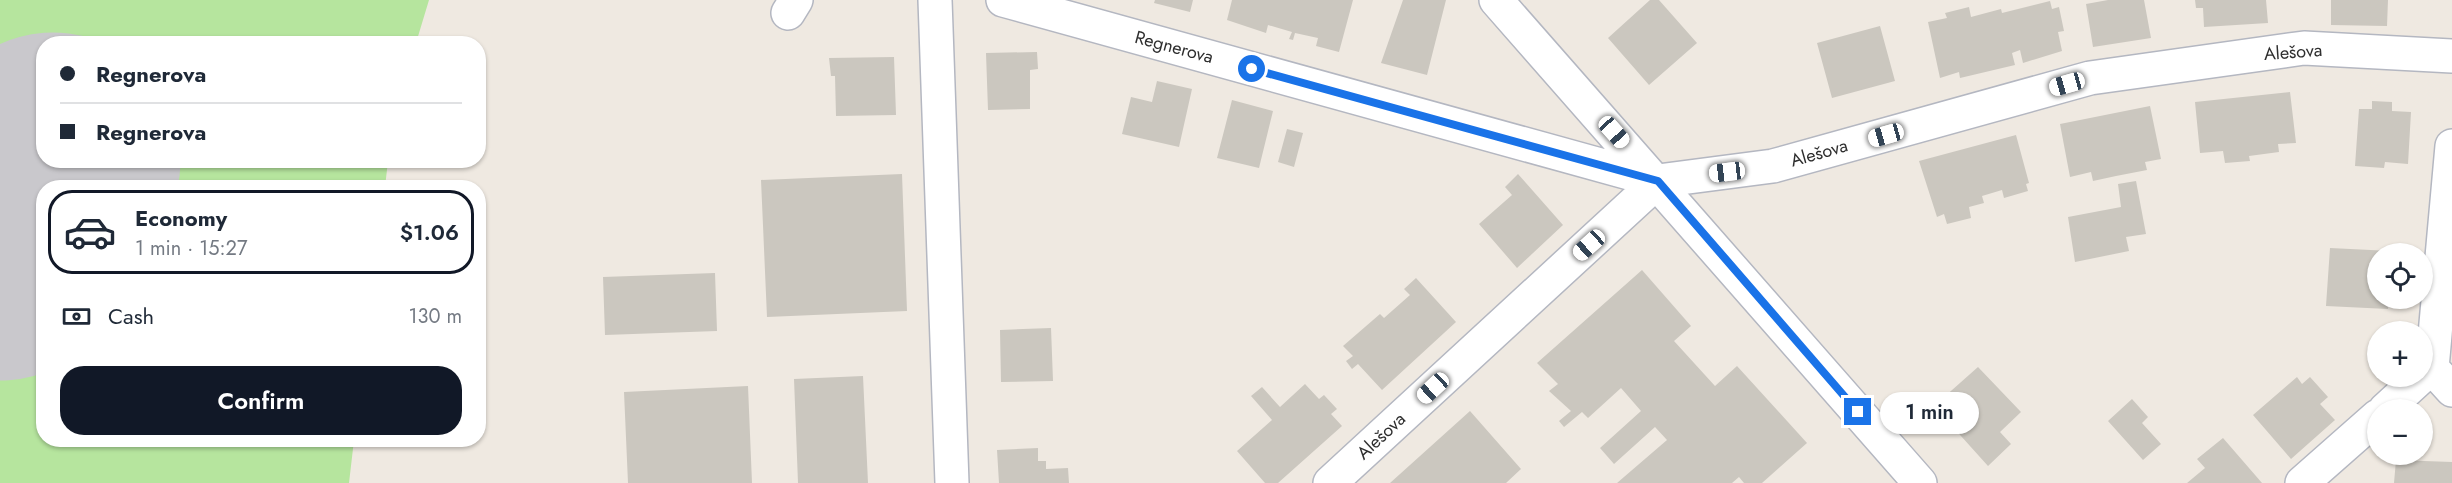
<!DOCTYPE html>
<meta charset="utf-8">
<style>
:root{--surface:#fff;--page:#f6f6f7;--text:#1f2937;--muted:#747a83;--line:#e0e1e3;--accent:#111827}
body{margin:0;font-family:Jost,sans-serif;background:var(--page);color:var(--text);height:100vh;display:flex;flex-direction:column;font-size:22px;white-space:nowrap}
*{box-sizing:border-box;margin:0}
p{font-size:20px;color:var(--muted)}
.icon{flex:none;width:33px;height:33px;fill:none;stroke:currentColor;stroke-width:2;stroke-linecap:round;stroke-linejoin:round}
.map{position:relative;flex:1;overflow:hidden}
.side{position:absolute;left:36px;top:180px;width:450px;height:267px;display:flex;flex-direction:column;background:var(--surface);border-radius:24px;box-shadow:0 2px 4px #0004}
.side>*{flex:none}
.guide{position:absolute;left:36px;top:36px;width:450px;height:132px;border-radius:24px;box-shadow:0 2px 4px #0004;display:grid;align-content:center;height:132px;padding:0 24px;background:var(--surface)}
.controls{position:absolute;left:2367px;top:243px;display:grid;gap:12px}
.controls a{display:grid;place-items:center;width:66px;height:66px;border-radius:50%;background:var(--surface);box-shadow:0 2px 4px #0004;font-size:30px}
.end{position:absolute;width:27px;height:27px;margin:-14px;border:8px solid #1a73e8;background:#fff;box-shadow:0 0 0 3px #fff}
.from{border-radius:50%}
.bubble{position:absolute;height:42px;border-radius:21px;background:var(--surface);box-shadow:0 2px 4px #0004;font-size:20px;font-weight:600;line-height:42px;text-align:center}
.car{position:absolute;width:18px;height:36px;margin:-18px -9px;border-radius:8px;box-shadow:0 0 4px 2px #0007;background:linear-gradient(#fff 24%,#345 0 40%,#fff 0 76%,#345 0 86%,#fff 0)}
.guide b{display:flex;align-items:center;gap:21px;height:57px;font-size:22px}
.guide b+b{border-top:2px solid var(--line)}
.guide i{width:15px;height:15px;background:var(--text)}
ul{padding:10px 0 0;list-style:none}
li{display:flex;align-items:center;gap:18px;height:84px;margin:0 12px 9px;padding:0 12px;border:3px solid var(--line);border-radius:24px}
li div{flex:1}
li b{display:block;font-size:22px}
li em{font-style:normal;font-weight:600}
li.selected{border-color:var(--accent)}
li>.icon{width:54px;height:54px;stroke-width:1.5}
.pay{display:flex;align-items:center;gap:15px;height:66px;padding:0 24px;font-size:22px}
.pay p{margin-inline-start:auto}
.button{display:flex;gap:12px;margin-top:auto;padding:12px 24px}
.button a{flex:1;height:69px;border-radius:24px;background:var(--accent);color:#fff;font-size:24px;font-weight:600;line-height:69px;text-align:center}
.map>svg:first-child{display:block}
.green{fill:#b6e59e}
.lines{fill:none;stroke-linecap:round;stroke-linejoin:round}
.runway{stroke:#c9c8cc;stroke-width:255}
.building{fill:#cbc7bf}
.minor-casing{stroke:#b4b7c1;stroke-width:36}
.minor{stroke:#fff;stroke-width:33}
.route{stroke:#1a73e8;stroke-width:8}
.labels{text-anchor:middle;stroke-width:5;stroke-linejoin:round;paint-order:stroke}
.street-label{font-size:18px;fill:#2e2e2e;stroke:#fff}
</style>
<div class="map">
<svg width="2452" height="483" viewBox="0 0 2452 483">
<rect width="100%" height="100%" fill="#efe9e1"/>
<path class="green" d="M0,0h429l-13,43 -372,1v116l344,1 -3,26 -341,1v252h310l-5,43h-349z"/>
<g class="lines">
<path class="runway" d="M0,253l53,-93"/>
</g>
<path class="building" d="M1155,0h38l-3,12 -36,-9z
M1232,0h121l-14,52 -23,-6 2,-8 -23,-5 -2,7 -4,-1 3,-7 -24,-7 -2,8 -39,-13z
M1403,0h43l-19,75 -46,-12z
M1650,0h9l38,43 -48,42 -41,-47z
M2108,0h36l7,38 -58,9 -7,-43z
M2195,0h71l2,23 -64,4 -1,-19h-7z
M2331,0h57l-1,26 -56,-1z
M2050,1l2,8 7,-2 5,24 -6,1 4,19 -39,12 -3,-13 -8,3 3,12 -55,13 -1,-6 -19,6 -12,-56 19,-4 -2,-5 24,-6 2,10 30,-8 1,4z
M1880,26l15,55 -63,17 -15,-55z
M1037,52l1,17 -8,1v39l-42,1 -2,-57z
M894,57l2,58 -60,1 -1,-40h-4l-2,-18z
M1157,81l35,8 -13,58 -57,-13 9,-37 21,5z
M2290,92l6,51 -18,1 1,8 -30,4 1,5 -25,2 -2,-12 -23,2 -5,-51z
M1232,100l41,11 -14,57 -42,-10z
M2372,101l20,1v9l19,1 -3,52 -23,-2 -1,6 -29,-2 4,-57h13z
M2150,106l11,53 -16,3 2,8 -31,6 -23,5 -2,-9 -21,5 -10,-53z
M1287,129l16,4 -9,34 -16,-5z
M2016,135l13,48 -3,1 2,7 -24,7 -2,-8 -20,6 2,7 -15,4 2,11 -24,6 -3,-10 -7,3 -18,-56z
M902,174l5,137 -140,6 -6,-137z
M1518,174l45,51 -46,43 -38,-44 33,-29 -7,-8z
M2136,181l10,53 -20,3 3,14 -54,11 -7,-45 53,-10 -3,-23z
M2330,248l61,3v3h-13v44h11l-1,11 -62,-3z
M1642,270l49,56 -17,15 41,45 22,-20 70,77 -45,40h-18l-5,-6 -7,6h-115l50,-43 -12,-13 -41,37 -14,-16 41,-37 -20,-23 -33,30 -6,-6 -18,15 -5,-6 12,-10 -22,-20 9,-7 -21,-21z
M715,273l2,58 -112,4 -2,-58z
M1416,278l40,44 -74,68 -24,-26 -6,5 -6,-8 7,-5 -10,-10 37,-32 4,4 26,-23 -6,-6z
M1051,328l2,53 -52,1 -1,-52z
M1978,367l43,45 -21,20 11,12 -23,22 -54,-60z
M863,376l5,107h-70l-4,-104z
M2297,377l5,7 8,-7 18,20 -8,7 15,16 -44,39 -38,-44z
M1305,384l14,15 5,-4 13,14 -6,5 11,12 -64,57h-13l-28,-32 35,-31 -21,-24 11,-9 18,20z
M748,386l4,97h-124l-4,-91z
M2132,399l16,18 -6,6 19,21 -18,16 -35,-39z
M1470,411l51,58 -15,14h-116z
M2223,438l39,45h-75l18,-15 -8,-9z
M1038,448v13h8v8l22,-1 1,15h-70l-2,-33z
M2396,460l56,2v21h-58z"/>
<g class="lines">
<defs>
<path id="minor" d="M935,0l17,483
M1003,0l655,181
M1496,0l424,483
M788,13l8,-13
M2432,368l20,22
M2422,376l10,-8 20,-222
M2385,410l37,-34
M1330,483l328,-302 115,-15 317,-88 214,-30 148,8
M2302,483l76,-67"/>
</defs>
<use href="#minor" class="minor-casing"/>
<use href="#minor" class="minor"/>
</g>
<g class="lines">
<path class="route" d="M1252,69l406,112 200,231"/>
</g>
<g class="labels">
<g class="street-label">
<text transform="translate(1174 47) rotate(15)" y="6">Regnerova</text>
<text transform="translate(2293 52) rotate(-4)" y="6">Alešova</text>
<text transform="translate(1819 153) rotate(-16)" y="6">Alešova</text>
<text transform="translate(1381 436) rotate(-43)" y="6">Alešova</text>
</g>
</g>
</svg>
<div class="controls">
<a><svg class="icon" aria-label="locate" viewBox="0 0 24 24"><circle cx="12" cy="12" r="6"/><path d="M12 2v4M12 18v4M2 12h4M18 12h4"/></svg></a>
<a>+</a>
<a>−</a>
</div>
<i class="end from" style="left:1252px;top:69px"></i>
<i class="end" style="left:1858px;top:412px"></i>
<div class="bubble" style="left:1880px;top:392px;width:99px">1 min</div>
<i class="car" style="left:2067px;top:84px;rotate:254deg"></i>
<i class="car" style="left:1614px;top:132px;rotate:138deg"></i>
<i class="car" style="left:1886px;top:135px;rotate:254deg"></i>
<i class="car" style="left:1727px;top:172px;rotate:263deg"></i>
<i class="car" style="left:1589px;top:245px;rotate:228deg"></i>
<i class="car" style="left:1433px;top:388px;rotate:227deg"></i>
<div class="guide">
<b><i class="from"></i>Regnerova</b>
<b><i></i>Regnerova</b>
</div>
<section class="side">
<ul>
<li class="selected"><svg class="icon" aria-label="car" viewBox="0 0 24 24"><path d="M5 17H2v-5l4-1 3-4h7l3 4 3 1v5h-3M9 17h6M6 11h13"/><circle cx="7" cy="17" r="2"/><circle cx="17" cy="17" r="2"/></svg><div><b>Economy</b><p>1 min · 15:27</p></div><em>$1.06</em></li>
</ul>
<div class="pay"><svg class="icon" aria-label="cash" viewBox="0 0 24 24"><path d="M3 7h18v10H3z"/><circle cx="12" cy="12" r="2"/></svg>Cash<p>130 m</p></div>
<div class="button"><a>Confirm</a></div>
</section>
</div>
